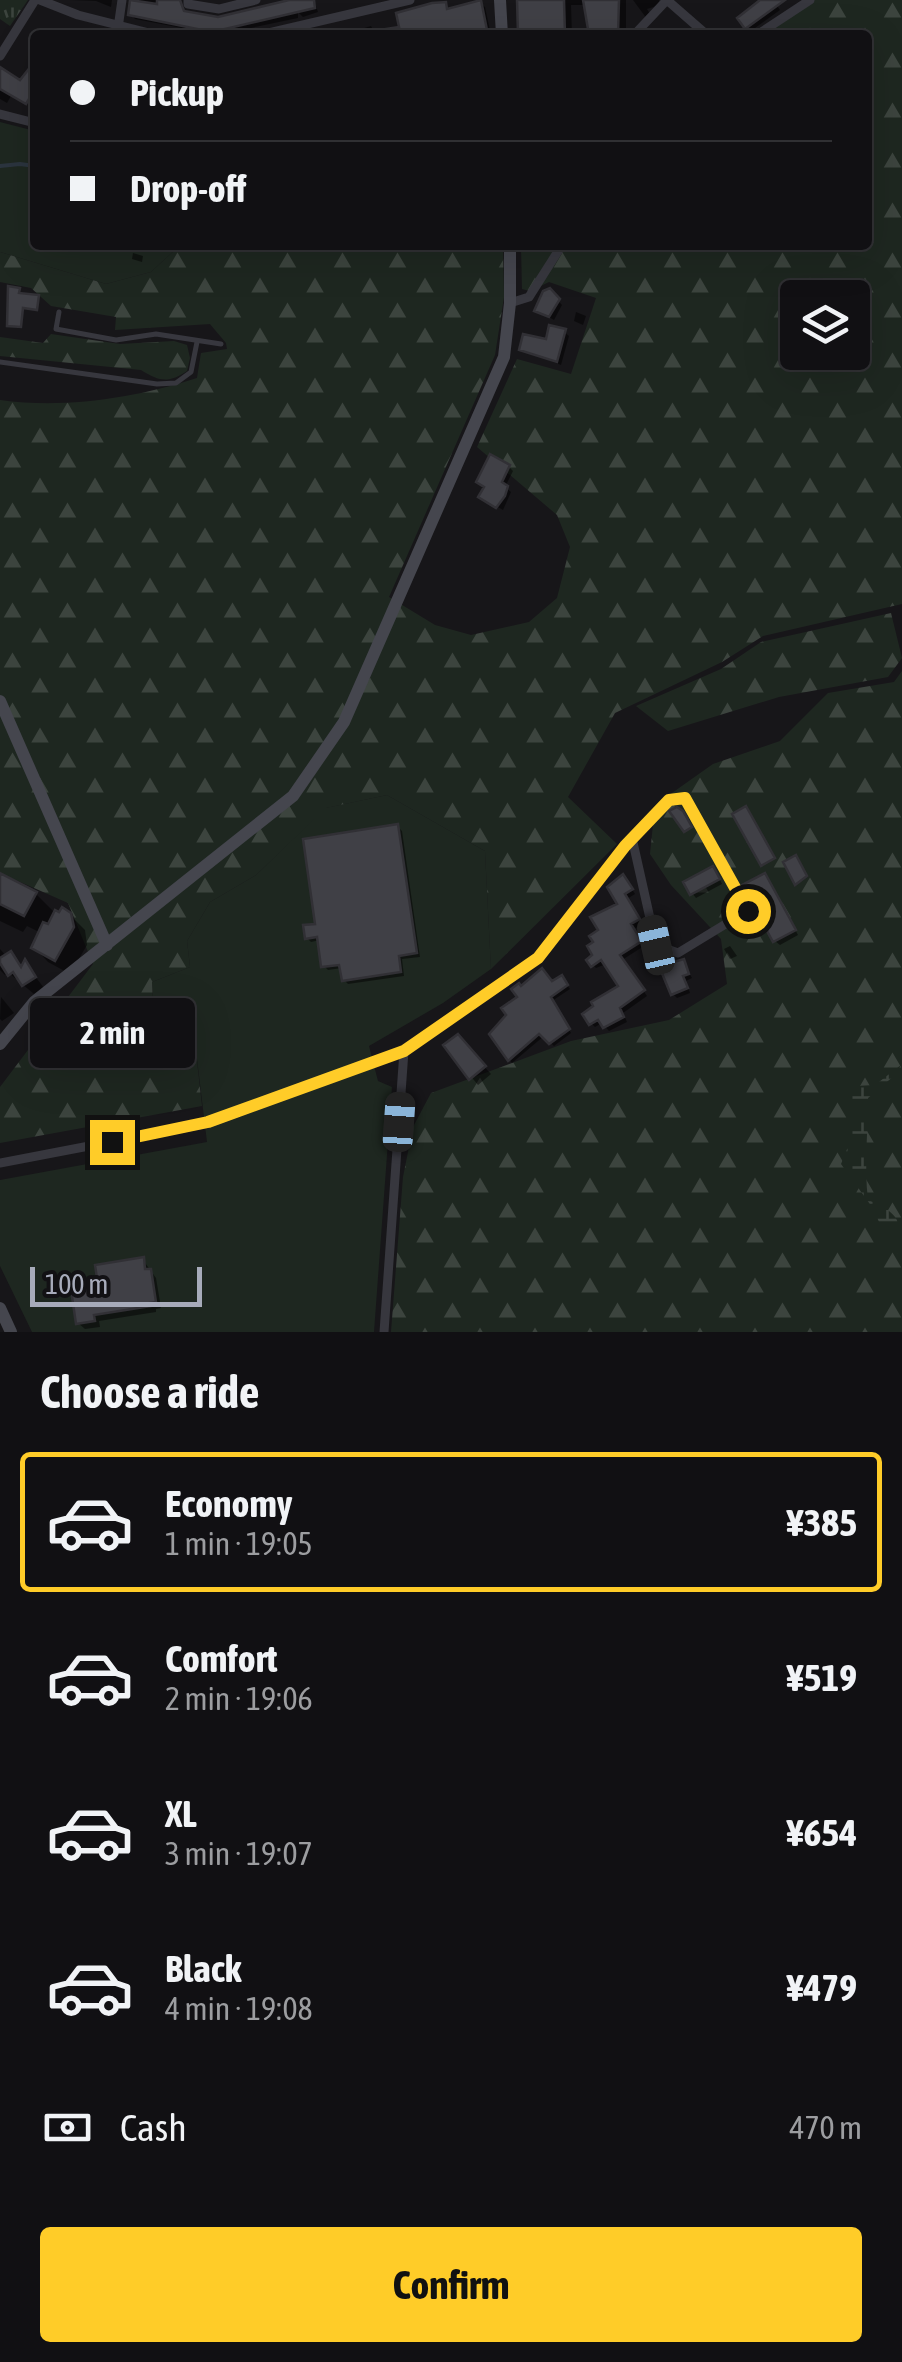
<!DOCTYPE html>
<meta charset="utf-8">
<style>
:root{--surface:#111013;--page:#1a191c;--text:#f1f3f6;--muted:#9c9da0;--line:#303033;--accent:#ffcc28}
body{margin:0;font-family:"Asap Condensed",sans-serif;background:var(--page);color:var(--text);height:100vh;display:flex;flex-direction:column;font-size:38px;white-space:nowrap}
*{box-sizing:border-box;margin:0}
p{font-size:32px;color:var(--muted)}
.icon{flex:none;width:55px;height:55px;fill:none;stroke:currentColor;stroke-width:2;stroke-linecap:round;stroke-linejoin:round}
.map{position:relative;height:1332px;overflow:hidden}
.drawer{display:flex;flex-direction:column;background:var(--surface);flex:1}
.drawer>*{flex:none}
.top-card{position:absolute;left:30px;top:30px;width:842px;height:220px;border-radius:10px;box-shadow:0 10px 40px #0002,0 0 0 2px var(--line);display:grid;align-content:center;height:220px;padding:0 40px;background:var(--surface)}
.controls{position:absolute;left:780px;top:280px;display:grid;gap:20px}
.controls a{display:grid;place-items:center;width:90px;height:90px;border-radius:10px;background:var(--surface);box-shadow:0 10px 40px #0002,0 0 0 2px var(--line);font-size:50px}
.scale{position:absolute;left:30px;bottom:25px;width:172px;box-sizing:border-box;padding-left:10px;border:5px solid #a7abba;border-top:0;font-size:28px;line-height:35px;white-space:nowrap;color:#a7abba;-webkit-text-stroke:8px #121114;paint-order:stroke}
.end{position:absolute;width:45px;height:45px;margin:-22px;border:12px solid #ffcc28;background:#111;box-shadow:0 0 0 5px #111}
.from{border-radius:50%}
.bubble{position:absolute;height:70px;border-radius:10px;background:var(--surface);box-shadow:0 10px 40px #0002,0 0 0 2px var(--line);font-size:32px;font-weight:700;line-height:70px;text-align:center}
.car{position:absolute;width:30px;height:60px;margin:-30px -15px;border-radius:12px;box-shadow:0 0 8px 2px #0007;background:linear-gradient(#222 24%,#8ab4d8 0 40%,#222 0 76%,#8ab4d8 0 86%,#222 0)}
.top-card b{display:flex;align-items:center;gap:35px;height:95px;font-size:38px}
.top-card b+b{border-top:2px solid var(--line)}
.top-card i{width:25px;height:25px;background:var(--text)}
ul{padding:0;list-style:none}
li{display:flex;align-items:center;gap:30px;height:140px;margin:0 20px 15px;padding:0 20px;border:5px solid transparent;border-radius:10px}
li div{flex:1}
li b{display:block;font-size:38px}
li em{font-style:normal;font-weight:700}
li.selected{border-color:var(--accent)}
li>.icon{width:90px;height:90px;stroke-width:1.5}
h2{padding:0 40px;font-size:45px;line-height:120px}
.pay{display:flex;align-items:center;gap:25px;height:110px;padding:0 40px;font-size:38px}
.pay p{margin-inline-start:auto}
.action{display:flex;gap:20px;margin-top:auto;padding:20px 40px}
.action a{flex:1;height:115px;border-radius:10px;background:var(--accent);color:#111;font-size:40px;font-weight:700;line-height:115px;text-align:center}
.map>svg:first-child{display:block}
.grass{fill:#1e2720}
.forest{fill:url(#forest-firs);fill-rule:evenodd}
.wetland{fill:url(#wetland-marsh)}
.park{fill:url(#park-tufts)}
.shadow{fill:#0007}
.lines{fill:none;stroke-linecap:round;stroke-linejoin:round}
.stream{stroke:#2b343e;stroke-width:4}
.building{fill:#404046;stroke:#313035;stroke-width:2.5}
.lane{stroke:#37373e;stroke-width:5}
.street{stroke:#37373e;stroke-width:9}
.secondary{stroke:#45464e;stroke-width:12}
.route{stroke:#ffcc28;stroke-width:12}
</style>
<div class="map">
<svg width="902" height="1332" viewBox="0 0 902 1332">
<defs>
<pattern id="forest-firs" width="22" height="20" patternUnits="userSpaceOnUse" patternTransform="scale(2.5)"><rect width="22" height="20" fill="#1e2720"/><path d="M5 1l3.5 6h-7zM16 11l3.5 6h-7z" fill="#3c443e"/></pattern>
<pattern id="wetland-marsh" width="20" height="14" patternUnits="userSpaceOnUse" patternTransform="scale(2.5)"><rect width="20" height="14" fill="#1e2720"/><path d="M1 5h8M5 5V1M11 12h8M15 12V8" fill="none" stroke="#3c443e"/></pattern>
<pattern id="park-tufts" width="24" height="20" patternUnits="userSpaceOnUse" patternTransform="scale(2.5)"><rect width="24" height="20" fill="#1e2720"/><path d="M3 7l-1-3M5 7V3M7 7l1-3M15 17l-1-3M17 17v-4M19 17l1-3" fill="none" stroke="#3c443e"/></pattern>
</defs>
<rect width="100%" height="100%" fill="#171619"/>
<path class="grass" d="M0,122l35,9v114h140v5l-24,22 -45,12 -106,-32z
M387,795l98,56 6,118 -48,34 -74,43 9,35 14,6 -18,245h-342l-32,-66v-86l207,-38 -15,-124 -38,7 -2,-43 38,-15 -3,-26 23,-39 46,-27 69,-67z"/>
<path class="forest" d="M805,0h97v604l-139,32 -41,26 -107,51 -47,84 49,47 -126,125 -6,-118 -98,-56 -61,13 -70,67 -46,27 -23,39 3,26 -38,15 2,43 38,-8 10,89 -202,37v-56l93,-123 -25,-61 -68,-30v-473c64,9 136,-2 197,-22l4,-25 26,-4 -1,-6 -16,-19 -95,6 1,-13 -65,-11 -20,-18 -31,-6v-30l106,32 45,-12 24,-22 11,-5h317l1,52 -9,58 -106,242 46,28 36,10 58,-13 28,-24 13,-51 -13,-32 -80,-68 40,-88 54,15 25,-76 -47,-16 -19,9 -8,-2 -1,-44h347v-210h-113zM798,298h54v54h-54z
M51,334l69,10 54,-3 13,4 3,13 -3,13c-18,12 -27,11 -46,-1l-141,-14v-19l43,6z
M891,613l11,45 -14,19 -109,20 -111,34 -32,-25 85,-37 40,-27z
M902,671v661h-511l12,-155 10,-50 18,-34 140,-52 98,-21 58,-36 -6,-45 -50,-54 -21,-31 5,-49 58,-41 67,-23 48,-48 66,-11z"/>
<path class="wetland" d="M901,1065l-6,10 -27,23c0,35 -4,67 0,102 31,12 34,22 34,54l-3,1 -10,-12 -17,-36 -31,-43 11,-27 -4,-49 3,-11 4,9 20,-1z"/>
<path class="park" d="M0,0h28l-18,26 -10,-7z"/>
<path class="shadow" d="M112,0l-1,7 -15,-6 -26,-1z
M132,0h45l-1,10 44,10 81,-20h13l4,12 -15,5 -5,-5v6l-80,17 -83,-16 -4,-5z
M520,0h106v35h-34l-5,-30h-16l1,30h-51z
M633,0h26l1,5 -13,4 6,10 -3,4z
M764,0h9l7,10 -29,21 -4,-4z
M480,3l5,4 6,28h-150l30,-9 4,7 27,-4 43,-24 5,5z
M86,28l9,2 5,5h-19l1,-6z
M35,68v39l-24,-11 -4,7 -7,-4v-27l20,12z
M133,253l10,3 -1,6 -10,-3z
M549,291l13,14 -8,15 -17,-10z
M576,312l10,4 -3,9 -9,-4z
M564,332l5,4 -8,29 -39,-16 25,-7z
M509,467l4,4 -8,16 6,5 -8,18 -17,-10z
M398,827l4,4 18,126 -18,2 2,17 -56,8 -4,-4 -2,-12 -14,2 -4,-4 -4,-26 -9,2 -4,-4z
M717,873l5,11 -26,14 -4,-5z
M0,876l36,18 20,20 14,1 15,15 2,15 -17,29 -22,-12 -14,-15 7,-14 -14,-7 -4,6 -23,-11z
M769,880l29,55 -18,10 -5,-4z
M627,881l8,13 -8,5 15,25 -8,5 10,17 -22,14 25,36 -24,17 4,9 -18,9 -7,-8 -7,4 -4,-4 31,-37 -16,-22 -10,4 -4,-4 29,-59z
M730,946l7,10 -7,3 -6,-10z
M0,949l7,8 4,-3 12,14 2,-5 19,25 -10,6 -25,-21 -4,2 -5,-5z
M683,962l9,16 -6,3 4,12 -13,5 -4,-4z
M564,981l6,8 -18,12 19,32 -17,13 -10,-10 -32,27 -20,-29 61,-50z
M1,997l13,16 -12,8 -2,-2z
M446,1046l33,15 12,13 -13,11z
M143,1260l13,18 5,30 -5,1v3l-57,9 1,6 -15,2 -7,-6 23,-36z"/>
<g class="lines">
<path class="stream" d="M0,166l20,-2 15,2"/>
</g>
<path class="building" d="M130,0l27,4v-4h23l4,11 34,6 71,-17h25l1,8 -103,24 -84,-17z
M481,0l7,35h-24l-1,-4 -20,4h-64v-5l20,-3 -3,-14 36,-10 14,-1 1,7z
M517,0h47l1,35h-47z
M583,0h36l-1,35h-29z
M760,0h25l-40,29 -8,-11z
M35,61v28l-9,15 -26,-15v-22l20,13z
M8,286l12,2 -1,5 20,2 -2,15 -14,-2 -2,19 -14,-1z
M550,288l10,11 -11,18 -15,-6 9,-20z
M549,325l17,4 -9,33 -38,-12 4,-16 23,5z
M490,454l20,11 -8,17 6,4 -3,10 -9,12 -18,-11 6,-10 -8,-5z
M746,806l29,52 -14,8 -29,-52z
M677,807l6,4 9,16 -8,5 -15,-21z
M398,824l19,129 -18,3 2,16 -59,9 -3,-16 -18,2 -4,-30 -12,2 -2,-14 12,-1 -12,-85z
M796,855l11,21 -12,9 -12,-23z
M713,866l7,13 -30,16 -7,-13z
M0,873l37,19 -13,24 -24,-12z
M765,873l31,57 -23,12 -31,-57z
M623,874l10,15 -8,5 15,25 -9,5 11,17 -22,14 25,35 -25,18 4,9 -21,11 -5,-8 -9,5 -7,-11 11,-8 -2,-4 27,-16 -17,-26 -10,7 -5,-7 6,-5 -5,-9 6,-4 -4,-6 9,-6 -8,-13 27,-13 -10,-17z
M62,907l9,6 3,14 -19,34 -24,-13 12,-26 5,2 7,-14 4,2z
M11,951l10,16 4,-8 11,18 -14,9 -9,-14 -5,4 -8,-13v-5z
M684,959l5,15 -6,2 5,12 -17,7 -12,-29z
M542,968l10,13 10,-6 6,10 -17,12 19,32 -21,15 -10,-10 -31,27 -19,-27 17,-19 -5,-7 16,-11 -6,-8 8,-6 2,3z
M458,1034l28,32 -17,14 -26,-35z
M144,1257l1,12h6l5,33 -6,1 1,3 -57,9 1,6 -19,3 -5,-34 27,-5 -3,-20z"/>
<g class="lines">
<path class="lane" d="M59,312l-3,17 60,11 40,-6 65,10
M0,362l157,22 19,-1 15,-11 6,-30"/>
<path class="street" d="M40,0l38,15 79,20
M188,0v4l31,5 37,-9
M667,0l40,35
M117,35l5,-35
M260,35l150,-35
M634,35l33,-35
M757,35l53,-35
M0,56l35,-56
M0,114l35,9
M510,303l19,-6 33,-52
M0,1163l209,-40 195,-72 133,-93 88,-112 44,-46 16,-2 62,113 -69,42 -22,-8 -24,-107
M384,1332l20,-281"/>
<path class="secondary" d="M500,0l2,35
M0,701l107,244
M0,1044l34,-42 259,-206 51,-74 160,-365 6,-54v-58
M0,1308l11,24"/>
</g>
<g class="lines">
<path class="route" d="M112,1142l96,-20 196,-71 134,-93 87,-112 44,-46 16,-2 63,113"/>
</g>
</svg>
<div class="controls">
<a><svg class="icon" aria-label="layers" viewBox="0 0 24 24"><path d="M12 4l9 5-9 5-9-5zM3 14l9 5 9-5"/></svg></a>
</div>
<div class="scale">100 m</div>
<i class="end from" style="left:748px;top:911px"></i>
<i class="end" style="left:112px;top:1142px"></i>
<div class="bubble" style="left:30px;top:998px;width:165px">2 min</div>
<i class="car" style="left:656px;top:945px;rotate:347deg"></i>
<i class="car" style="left:399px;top:1122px;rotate:4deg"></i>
<div class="top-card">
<b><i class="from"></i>Pickup</b>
<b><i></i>Drop-off</b>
</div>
</div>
<section class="drawer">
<h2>Choose a ride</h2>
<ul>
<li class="selected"><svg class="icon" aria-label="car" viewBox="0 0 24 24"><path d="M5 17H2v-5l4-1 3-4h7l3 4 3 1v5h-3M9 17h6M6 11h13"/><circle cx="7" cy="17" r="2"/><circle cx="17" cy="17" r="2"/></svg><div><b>Economy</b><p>1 min · 19:05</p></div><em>¥385</em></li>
<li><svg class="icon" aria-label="car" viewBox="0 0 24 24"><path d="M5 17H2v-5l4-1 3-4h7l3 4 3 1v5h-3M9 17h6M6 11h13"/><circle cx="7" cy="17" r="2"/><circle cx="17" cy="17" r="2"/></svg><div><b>Comfort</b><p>2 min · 19:06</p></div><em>¥519</em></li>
<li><svg class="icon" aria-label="car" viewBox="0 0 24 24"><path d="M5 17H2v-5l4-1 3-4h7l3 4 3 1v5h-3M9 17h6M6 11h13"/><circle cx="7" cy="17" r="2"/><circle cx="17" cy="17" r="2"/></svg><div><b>XL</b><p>3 min · 19:07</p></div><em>¥654</em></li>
<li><svg class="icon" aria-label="car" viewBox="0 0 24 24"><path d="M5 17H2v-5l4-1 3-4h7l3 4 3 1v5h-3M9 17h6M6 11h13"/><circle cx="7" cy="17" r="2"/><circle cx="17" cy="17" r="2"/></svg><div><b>Black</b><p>4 min · 19:08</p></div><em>¥479</em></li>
</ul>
<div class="pay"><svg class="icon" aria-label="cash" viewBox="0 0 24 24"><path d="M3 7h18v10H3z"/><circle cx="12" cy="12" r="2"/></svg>Cash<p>470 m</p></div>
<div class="action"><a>Confirm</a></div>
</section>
